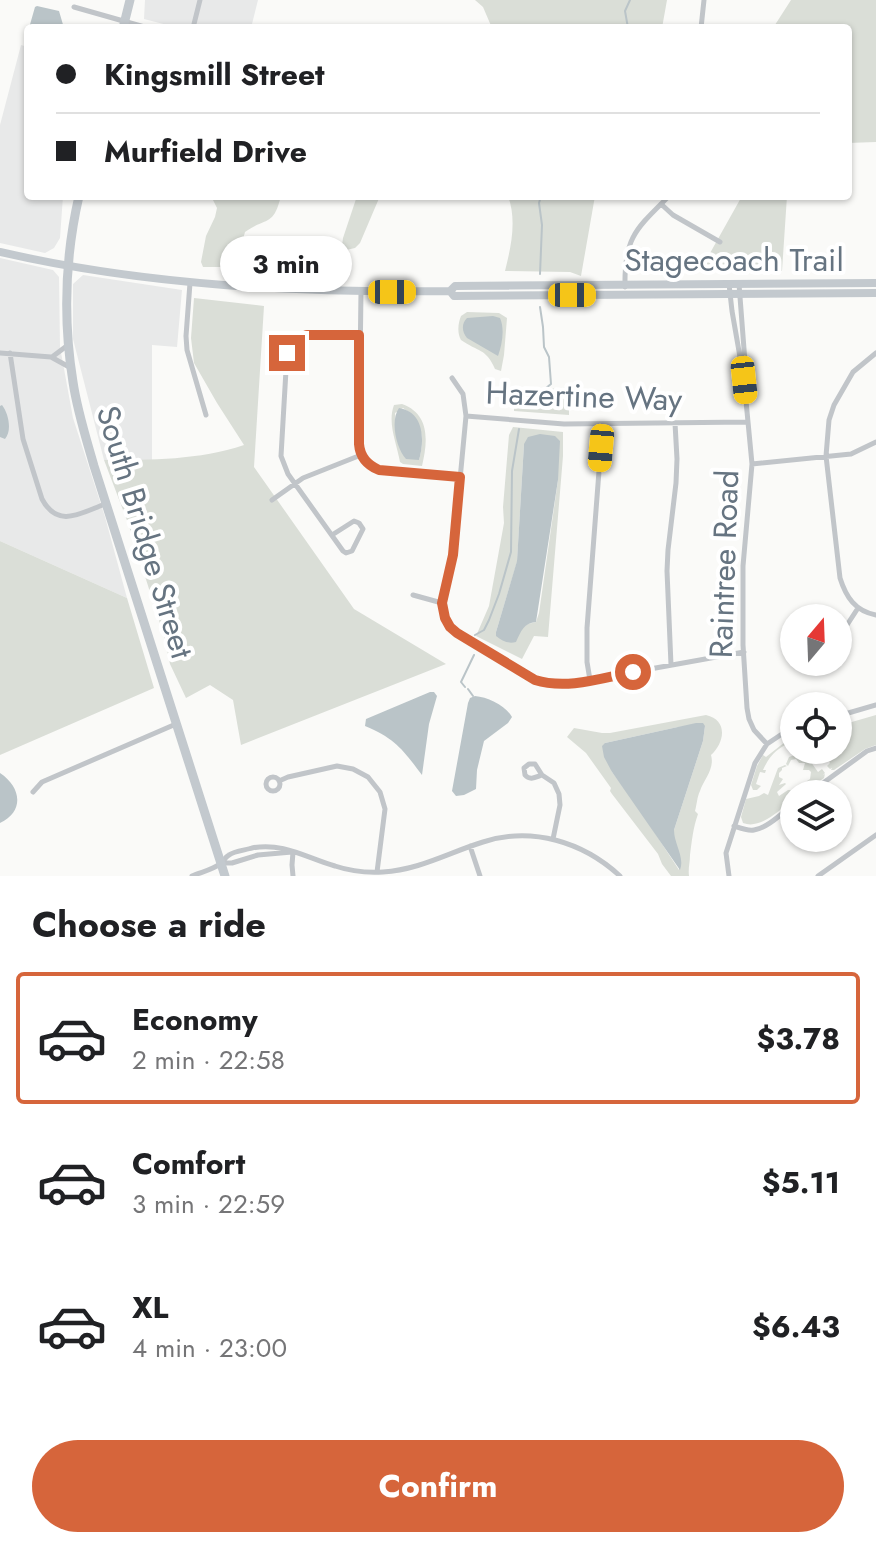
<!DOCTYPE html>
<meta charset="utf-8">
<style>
:root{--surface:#fff;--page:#f2f2f2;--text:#202124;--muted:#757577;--line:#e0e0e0;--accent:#d6653b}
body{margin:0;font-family:Jost,sans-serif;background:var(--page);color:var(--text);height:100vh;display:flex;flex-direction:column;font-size:30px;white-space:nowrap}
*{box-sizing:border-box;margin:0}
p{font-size:26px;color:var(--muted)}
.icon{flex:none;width:44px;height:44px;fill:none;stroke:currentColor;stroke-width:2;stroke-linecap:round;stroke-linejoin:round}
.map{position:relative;height:876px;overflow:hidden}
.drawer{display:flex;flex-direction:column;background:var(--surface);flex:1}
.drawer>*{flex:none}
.guide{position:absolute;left:24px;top:24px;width:828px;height:176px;border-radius:8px;box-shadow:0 2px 6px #0004;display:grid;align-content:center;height:176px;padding:0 32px;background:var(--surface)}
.needle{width:52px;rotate:19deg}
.controls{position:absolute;left:780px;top:604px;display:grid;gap:16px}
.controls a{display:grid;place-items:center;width:72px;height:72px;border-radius:50%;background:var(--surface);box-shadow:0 2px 6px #0004;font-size:40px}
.end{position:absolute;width:36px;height:36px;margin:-18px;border:10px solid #d6653b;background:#fff;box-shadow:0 0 0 4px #fff}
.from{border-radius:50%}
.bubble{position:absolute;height:56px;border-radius:28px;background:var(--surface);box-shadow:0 2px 6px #0004;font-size:26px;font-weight:700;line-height:56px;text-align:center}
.car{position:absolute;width:24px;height:48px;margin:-24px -12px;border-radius:10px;box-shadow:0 0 6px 2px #0007;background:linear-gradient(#f5c518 24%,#345 0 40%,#f5c518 0 76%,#345 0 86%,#f5c518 0)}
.guide b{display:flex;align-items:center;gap:28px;height:76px;font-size:30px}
.guide b+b{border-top:2px solid var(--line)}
.guide i{width:20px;height:20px;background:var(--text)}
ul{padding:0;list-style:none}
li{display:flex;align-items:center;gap:24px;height:132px;margin:0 16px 12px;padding:0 16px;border:4px solid transparent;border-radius:8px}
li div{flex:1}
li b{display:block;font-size:30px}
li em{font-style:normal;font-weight:700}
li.current{border-color:var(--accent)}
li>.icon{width:72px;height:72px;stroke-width:1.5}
h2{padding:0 32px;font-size:36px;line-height:96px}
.primary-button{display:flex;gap:16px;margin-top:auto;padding:16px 32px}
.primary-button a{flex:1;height:92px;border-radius:48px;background:var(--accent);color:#fff;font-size:32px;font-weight:700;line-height:92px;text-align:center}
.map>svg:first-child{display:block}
.built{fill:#e8e9e9}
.green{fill:#daded7;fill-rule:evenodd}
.water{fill:#bac4c8}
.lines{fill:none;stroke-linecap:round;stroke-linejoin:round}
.stream{stroke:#bac4c8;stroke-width:2}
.street{stroke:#c1c5c9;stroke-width:5}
.primary{stroke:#c3c9ce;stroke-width:8}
.highway{stroke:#c3c9ce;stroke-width:9}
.route{stroke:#d6653b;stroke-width:10}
.labels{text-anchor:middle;stroke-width:8;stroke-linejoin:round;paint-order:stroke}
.street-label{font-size:32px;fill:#667481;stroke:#fff}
</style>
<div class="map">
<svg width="876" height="876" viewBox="0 0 876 876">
<rect width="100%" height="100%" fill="#fafaf8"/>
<path class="built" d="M145,0h113l-7,28h-72l-35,-9z
M21,45l7,2v149h35l-3,42 -6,10 -9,5 -45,-10v-118z
M0,258l53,12 6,7 1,70 13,71 32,99 22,81 -127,-57z
M83,275l99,15 -5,57 -25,-2v115h-48l-31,-121v-55z"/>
<path class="green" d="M475,0h192l-5,28h-170l-9,-21z
M791,0h85v142l-28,1v-115h-75z
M211,196h70c-8,31 -13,20 -36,36 -4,14 -6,24 4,35h-46l-2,-5 5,-26 9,-19 2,-9z
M357,196h23l-20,47 -5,5 -9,2 -4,-4 1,-8z
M508,196h87l-14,80 -11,-4 -65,-1c6,-24 12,-51 3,-75z
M742,196h45l-5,75h-82z
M194,298l70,8 -10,161 100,142 92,55 -205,81 -8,-45 -23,-15 -24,13 -16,-34 -6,-28 -36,-113 -24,-63c48,0 95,0 140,-15l-27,-42 -23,-40 -3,-25z
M467,312l32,1 8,5 -3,37 -3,16 -6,-2c-9,-21 -17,-17 -34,-29 -4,-7 -3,-17 0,-24z
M569,387v28l-55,-4v-14l3,-2 23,2 9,-8z
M402,404c28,10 26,37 20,62l-19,-2 -3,-2c-3,-18 -13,-39 -6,-57zM403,408c20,13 22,30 16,52l-22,-21 -2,-26z
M513,427l50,5v24l-15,181 -14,-1 -12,23 -46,-23 13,-30 15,-83 -1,-16 6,-72zM524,444l34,36 -19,133 -3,9 -40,10 21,-70z
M0,541l127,57 27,90 -154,67z
M706,715c22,5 19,27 5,40 4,14 -7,24 -11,36 -3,6 -3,13 -5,20l3,3c-5,14 -6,26 -8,41 0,8 -2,13 -1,21h-18l-9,-12 -4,-10 -46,-60 -2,-3 1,-3 -25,-35 -19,-16 7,-9 28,5h8zM705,726l-2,15 -29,89c-1,16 7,22 5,40l-43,-66 -24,-32 -7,-29 73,-16z
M876,715v30l-11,4 -31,21h-3l1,-2 -2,1 -3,-3 3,-3 -9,-13h17v-24z
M785,742l1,4 -1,-1c-11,6 -17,14 -22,25h3l-1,3 -5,-1 -4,12 5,2 -4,4h-4l-2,-5 6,-19 6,-11 3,2z
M804,752l14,20 4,-3 3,4 -2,2 2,-1 -1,4 -23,16h-7v5c-14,10 -33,31 -51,24l-2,-6 5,-18 13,-3 5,-3 4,2 10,-27 7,-3 2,1 -5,2v2l-3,3v4l4,2 -4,6 6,-2 1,1 -9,8 2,4 9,-6h7l6,-5 1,1 -7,5h2l9,-6 1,-4 3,-2 1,-7 -2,-2h-6l2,-7h-6l-3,-4 -5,1 -3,6 -2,-2 3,-7z"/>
<path class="water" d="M37,6l22,5 5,17h-35l6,-21z
M493,316l7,2c5,11 2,27 -2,38l-31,-18c-5,-6 -6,-14 0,-20z
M2,405c7,9 10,26 3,34l-5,-2v-31z
M399,408c25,4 26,32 20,52l-13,-1c-10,-11 -16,-39 -7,-51z
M540,434l15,2 5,5 -2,39 -22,142c-12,1 -15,9 -20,20 -8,2 -14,-1 -20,-6v-4l21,-71 7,-117 4,-7z
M430,692h4l3,4 -8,28 -7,51c-19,-25 -26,-36 -57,-49l1,-7z
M475,696c13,1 31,10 37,21l-4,6 -24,18 -7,29 -1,19 -12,6 -8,1 -4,-5 16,-88 2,-5z
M696,723h7l2,3 -2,15 -29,89c0,14 11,27 6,40l-68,-98 -8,-15 -2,-11 3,-3z
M0,773c21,14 25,38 0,50z"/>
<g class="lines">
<path class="stream" d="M628,28l-3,-17 5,-11
M540,274l2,-49 -3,-22 2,-7
M519,408l2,-5 10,-3 20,-16 -2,-27 -5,-10 -1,-20 -3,-20
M475,635l9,-5 5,-10 10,-26 12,-42 1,-81 7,-42
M465,687l-4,-5 13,-27
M468,689l5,7"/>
<path class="street" d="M74,7l74,21
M193,28l7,-28
M701,28l3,-28
M661,204l12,11 47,27
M190,283l-4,53 1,14 19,65
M729,284l3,27 12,69 8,84 -9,102v79l4,63 2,11 5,11 13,14
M739,284l7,91 -2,4
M625,287c-1,-50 11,-58 44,-91
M361,291l-2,153c1,13 8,21 20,26l81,7
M0,353l51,4 20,11
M10,353l13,86 19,60c16,30 39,14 63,5
M876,353l-23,19 -19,33 -5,15 -3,36 14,122c6,19 15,33 36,37
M52,357l16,-12
M452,378l11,16 3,22 -12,127 -12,60 3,15 5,9 7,6 78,47 11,3 21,1 177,-32
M466,416l98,8 184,-2
M752,464l99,-10 25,-12
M272,500l31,-22 58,-23
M332,535l22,-14 5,2 4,6 -11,22 -6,2 -3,-2 -55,-77 -7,-18 6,-103 7,-13 13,-5h52
M413,595l29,8
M847,625l11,-17
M671,665l-4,-94 1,-21 8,-67 1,-24 -2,-36
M590,680l-3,-18v-34l14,-183v-21
M838,716l38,-11
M542,775c-6,2 -12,6 -17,0l-1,-7 5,-4h6l7,11 12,8 5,11 1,11 -7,34
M266 784a7 7 0 1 1 14 0a7 7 0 1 1-14 0Z
M279,781l9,-4 49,-11 16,3 15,8 12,15 5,17 -8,63
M33,792l9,-10 134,-58
M808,794l59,-43 9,-3
M734,826c6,2 13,5 20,4 14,-2 29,-18 40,-26
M470,846l10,30
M293,852l-1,13 1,11
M221,863h11l26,-8 34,-3
M192,876c9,-4 20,-6 28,-12 4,-3 5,-7 9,-9 5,-4 17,-5 23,-7 31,-6 55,10 83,18 15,5 32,7 48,6 36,-2 67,-20 100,-30 49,-16 100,0 137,34
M729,876l-3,-23 29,-90 12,-19 15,-10 12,-5
M818,876l58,-41"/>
<path class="primary" d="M0,252c148,34 299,41 450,39l4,5 422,-3
M450,291l5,-5 421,-3"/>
<path class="highway" d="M123,28l7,-28
M79,196c-14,61 -16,124 -6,186 4,28 13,56 21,84l131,410"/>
</g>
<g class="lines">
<path class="route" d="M287,353l7,-13 13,-5h52v109c1,13 8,21 20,26l81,7 -7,78 -11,48 3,15 5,9 7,6 78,47c32,10 67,-2 98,-8"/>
</g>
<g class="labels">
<g class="street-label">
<text x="734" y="271">Stagecoach Trail</text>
<text transform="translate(584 396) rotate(2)" y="11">Hazertine Way</text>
<text transform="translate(145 532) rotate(73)" y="11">South Bridge Street</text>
<text transform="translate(724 564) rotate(-88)" y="11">Raintree Road</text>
</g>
</g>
</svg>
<div class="controls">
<a><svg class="needle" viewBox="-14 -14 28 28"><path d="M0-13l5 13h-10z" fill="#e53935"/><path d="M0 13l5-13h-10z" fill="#757577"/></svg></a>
<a><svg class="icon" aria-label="locate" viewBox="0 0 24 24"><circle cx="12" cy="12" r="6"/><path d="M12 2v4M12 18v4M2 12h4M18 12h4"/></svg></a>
<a><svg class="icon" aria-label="layers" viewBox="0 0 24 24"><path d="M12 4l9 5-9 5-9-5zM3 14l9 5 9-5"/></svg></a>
</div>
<i class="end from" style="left:633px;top:672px"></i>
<i class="end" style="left:287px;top:353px"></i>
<div class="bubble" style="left:220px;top:236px;width:132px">3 min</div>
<i class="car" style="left:392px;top:292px;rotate:90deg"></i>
<i class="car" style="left:572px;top:295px;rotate:90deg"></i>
<i class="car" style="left:744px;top:380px;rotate:174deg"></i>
<i class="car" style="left:601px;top:448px;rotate:185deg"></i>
<div class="guide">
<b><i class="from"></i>Kingsmill Street</b>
<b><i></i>Murfield Drive</b>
</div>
</div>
<section class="drawer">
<h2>Choose a ride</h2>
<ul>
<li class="current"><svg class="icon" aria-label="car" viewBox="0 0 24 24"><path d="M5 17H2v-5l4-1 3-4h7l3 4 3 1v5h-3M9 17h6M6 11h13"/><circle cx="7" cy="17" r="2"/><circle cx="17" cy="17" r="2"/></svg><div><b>Economy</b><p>2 min · 22:58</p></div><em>$3.78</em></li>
<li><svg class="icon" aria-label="car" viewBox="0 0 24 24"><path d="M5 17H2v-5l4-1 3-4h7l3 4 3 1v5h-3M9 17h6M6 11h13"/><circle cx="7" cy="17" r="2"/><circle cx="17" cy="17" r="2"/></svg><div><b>Comfort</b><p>3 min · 22:59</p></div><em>$5.11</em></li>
<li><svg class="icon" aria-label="car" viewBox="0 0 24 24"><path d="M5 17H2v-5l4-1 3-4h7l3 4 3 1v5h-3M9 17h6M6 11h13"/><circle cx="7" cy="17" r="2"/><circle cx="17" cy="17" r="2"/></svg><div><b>XL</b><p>4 min · 23:00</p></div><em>$6.43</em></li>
</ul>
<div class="primary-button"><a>Confirm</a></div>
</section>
